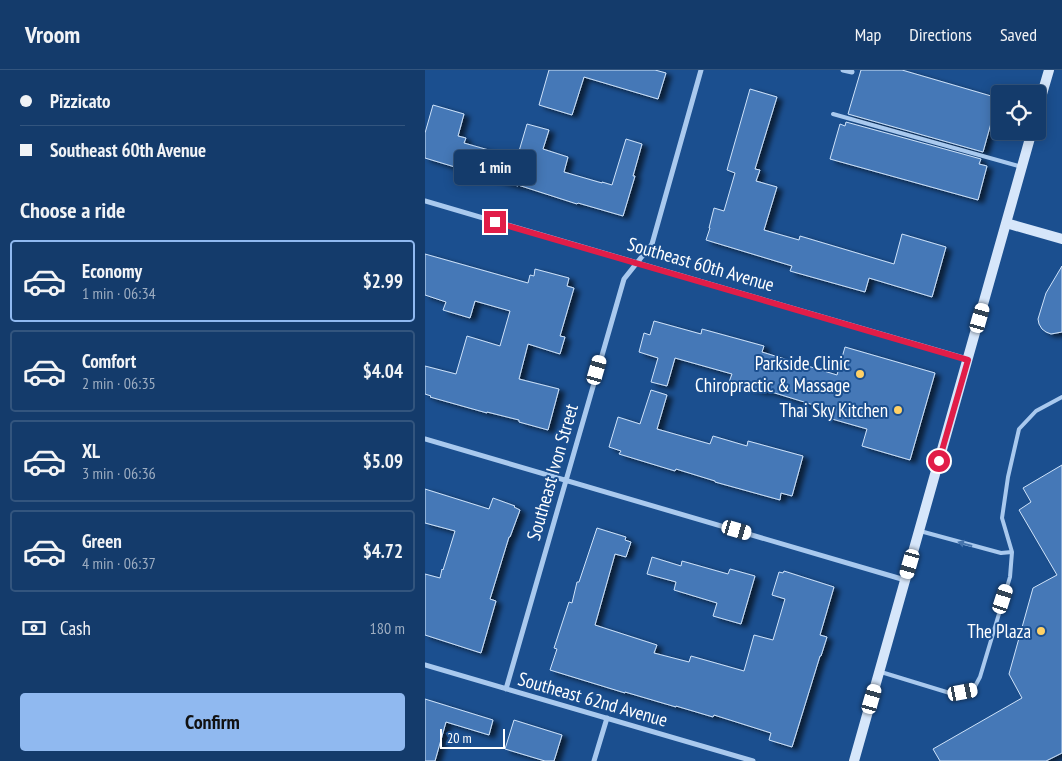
<!DOCTYPE html>
<meta charset="utf-8">
<style>
:root{--surface:#143b6b;--page:#1d4271;--text:#f1f3f6;--muted:#9dadc1;--line:#33557e;--accent:#90b9f0}
body{margin:0;font-family:"PT Sans Narrow",sans-serif;background:var(--page);color:var(--text);height:100vh;display:flex;flex-direction:column;font-size:19px;white-space:nowrap}
*{box-sizing:border-box;margin:0}
p{font-size:16px;color:var(--muted)}
.icon{flex:none;width:28px;height:28px;fill:none;stroke:currentColor;stroke-width:2;stroke-linecap:round;stroke-linejoin:round}
.map{position:relative;flex:1;overflow:hidden}
.drawer{display:flex;flex-direction:column;background:var(--surface);width:425px}
.drawer>*{flex:none}
.top-card{display:grid;align-content:center;height:110px;padding:0 20px;background:var(--surface)}
.tools{position:absolute;left:566px;top:15px;display:grid;gap:10px}
.tools a{display:grid;place-items:center;width:55px;height:55px;border-radius:5px;background:var(--surface);box-shadow:0 2px 12px #0003,0 0 0 1px var(--line);font-size:25px}
.scale{position:absolute;left:15px;bottom:12px;width:65px;box-sizing:border-box;padding-left:5px;border:2px solid #fff;border-top:0;font-size:14px;line-height:18px;white-space:nowrap;color:#fff;-webkit-text-stroke:4px #1b4f8f;paint-order:stroke}
.end{position:absolute;width:22px;height:22px;margin:-11px;border:6px solid #e11d48;background:#fff;box-shadow:0 0 0 2px #fff}
.from{border-radius:50%}
.bubble{position:absolute;height:35px;border-radius:5px;background:var(--surface);box-shadow:0 2px 12px #0003,0 0 0 1px var(--line);font-size:16px;font-weight:600;line-height:35px;text-align:center}
.car{position:absolute;width:15px;height:30px;margin:-15px -8px;border-radius:6px;box-shadow:0 0 4px 1px #0007;background:linear-gradient(#fff 24%,#345 0 40%,#fff 0 76%,#345 0 86%,#fff 0)}
.top-card b{display:flex;align-items:center;gap:18px;height:48px;font-size:19px}
.top-card b+b{border-top:1px solid var(--line)}
.top-card i{width:12px;height:12px;background:var(--text)}
ul{padding:0;list-style:none}
li{display:flex;align-items:center;gap:15px;height:82px;margin:0 10px 8px;padding:0 10px;border:2px solid var(--line);border-radius:5px}
li div{flex:1}
li b{display:block;font-size:19px}
li em{font-style:normal;font-weight:600}
li.active{border-color:var(--accent)}
li>.icon{width:45px;height:45px;stroke-width:1.5}
h2{padding:0 20px;font-size:22px;line-height:60px}
.pay{display:flex;align-items:center;gap:12px;height:55px;padding:0 20px;font-size:19px}
.pay p{margin-inline-start:auto}
.primary-button{display:flex;gap:10px;margin-top:auto;padding:10px 20px}
.primary-button a{flex:1;height:58px;border-radius:5px;background:var(--accent);color:#111;font-size:20px;font-weight:600;line-height:58px;text-align:center}
header{display:flex;align-items:center;gap:30px;box-sizing:border-box;height:70px;padding:0 25px;background:var(--surface);border-bottom:1px solid var(--line)}
header strong{font-size:24px}
nav{display:flex;gap:28px;margin-inline-start:auto;font-size:18px}
main{display:flex;flex:1;min-height:0}
.map>svg:first-child{display:block}
.building{fill:#4478b7;stroke:#cfe3fa;filter:url(#shadow)}
.lines{fill:none;stroke-linecap:round;stroke-linejoin:round}
.lane{stroke:#a9c9ee;stroke-width:4}
.street{stroke:#a9c9ee;stroke-width:5}
.secondary{stroke:#d6e6fa;stroke-width:10}
.oneway{fill:#4674ac}
.route{stroke:#e11d48;stroke-width:6}
.poi-dot{fill:#ffd166;stroke:#1b4f8f;stroke-width:2}
.labels{text-anchor:middle;stroke-width:4;stroke-linejoin:round;paint-order:stroke}
.street-label{font-size:19px;fill:#fff;stroke:#1b4f8f}
.poi-label{font-size:19px;fill:#fff;stroke:#1b4f8f;text-anchor:end}
</style>
<header>
<strong>Vroom</strong>
<nav><a>Map</a><a>Directions</a><a>Saved</a></nav>
</header>
<main>
<section class="drawer">
<div class="top-card">
<b><i class="from"></i>Pizzicato</b>
<b><i></i>Southeast 60th Avenue</b>
</div>
<h2>Choose a ride</h2>
<ul>
<li class="active"><svg class="icon" aria-label="car" viewBox="0 0 24 24"><path d="M5 17H2v-5l4-1 3-4h7l3 4 3 1v5h-3M9 17h6M6 11h13"/><circle cx="7" cy="17" r="2"/><circle cx="17" cy="17" r="2"/></svg><div><b>Economy</b><p>1 min · 06:34</p></div><em>$2.99</em></li>
<li><svg class="icon" aria-label="car" viewBox="0 0 24 24"><path d="M5 17H2v-5l4-1 3-4h7l3 4 3 1v5h-3M9 17h6M6 11h13"/><circle cx="7" cy="17" r="2"/><circle cx="17" cy="17" r="2"/></svg><div><b>Comfort</b><p>2 min · 06:35</p></div><em>$4.04</em></li>
<li><svg class="icon" aria-label="car" viewBox="0 0 24 24"><path d="M5 17H2v-5l4-1 3-4h7l3 4 3 1v5h-3M9 17h6M6 11h13"/><circle cx="7" cy="17" r="2"/><circle cx="17" cy="17" r="2"/></svg><div><b>XL</b><p>3 min · 06:36</p></div><em>$5.09</em></li>
<li><svg class="icon" aria-label="car" viewBox="0 0 24 24"><path d="M5 17H2v-5l4-1 3-4h7l3 4 3 1v5h-3M9 17h6M6 11h13"/><circle cx="7" cy="17" r="2"/><circle cx="17" cy="17" r="2"/></svg><div><b>Green</b><p>4 min · 06:37</p></div><em>$4.72</em></li>
</ul>
<div class="pay"><svg class="icon" aria-label="cash" viewBox="0 0 24 24"><path d="M3 7h18v10H3z"/><circle cx="12" cy="12" r="2"/></svg>Cash<p>180 m</p></div>
<div class="primary-button"><a>Confirm</a></div>
</section>
<div class="map">
<svg width="637" height="691" viewBox="0 0 637 691">
<defs>
<filter id="shadow"><feDropShadow dx="5.5" dy="3" stdDeviation="2.5" flood-color="#0009"/></filter>
</defs>
<rect width="100%" height="100%" fill="#1b4f8f"/>
<path class="building" d="M124,0h106l11,3 -8,26 -74,-22 -12,38 -33,-10z
M436,0h41l96,28 -15,54 -135,-38z
M325,19l27,8 -22,72 5,1 -4,11 21,6 -13,43 35,10 1,-4 94,28 8,-30 44,13 -14,50 -63,-19 -4,14 -75,-21 2,-5 -86,-26 4,-12h-1l5,-20 10,3 11,-38 -8,-3z
M8,35l31,9 -6,22 8,2 -2,5 53,15 10,-34 22,6 -6,19 25,8 -4,15 38,11v-1l10,3 14,-46 16,5 -9,32h2l-12,40 -45,-13 -1,1 -59,-19v1l-93,-28v-25z
M421,52l135,37 -2,5 8,2 -9,34 -148,-41 10,-35 5,2z
M0,184l103,29 2,-8 4,1 1,-7 34,9 -2,8 7,2 -14,48 5,1 -5,17 -32,-10 -9,35 40,10 -11,41 -29,-8v-2l-32,-8v1l-57,-16 1,-1 -6,-2v-28l31,8 11,-38 33,10 10,-35 -35,-10 -5,17 -27,-8 3,-8 -21,-7z
M637,196v66l-11,2 -5,-2 -4,-3 -3,-5 -1,-5 8,-26z
M229,251l47,13 1,-5 62,17 -2,6 75,23 8,-28 90,26 -25,87 -48,-14 5,-17 -42,-12 2,-8 -62,-19 -1,2 -35,-10 3,-8 -57,-16 -8,28 -16,-4 7,-24 -19,-6 5,-19 6,2z
M226,320l16,5 -10,34 53,15 3,-8 34,10 1,-5 55,15 -11,40 -11,-3 -1,7 -65,-18v-1l-39,-12 -1,2 -56,-17 2,-3 -12,-4 9,-30 22,7z
M637,395v288l-16,8h-106l-7,-12 89,-51 -13,-24 24,-86 24,-13 -38,-65 12,-8 -8,-14z
M0,419l64,20 4,-11 22,8 -1,1 6,3 -10,27h-1l-19,62 6,2 -15,52 -56,-18v-61l15,4 2,-9 1,1 12,-39 -30,-8z
M172,458l29,9 -1,3 6,2 -5,15 -11,-3 -20,71 62,20 -3,8 35,9 2,-6 53,15 10,-36 19,5 12,-41 -13,-4 7,-23 4,1 1,-2 50,16 -14,48 7,2 -6,19h-1l-28,91 -23,-7 2,-7 -57,-18 -1,2 -37,-11v1l-51,-15v1l-75,-23 7,-21 -3,-1 15,-46 3,1 5,-21h2z
M227,487l29,9 1,-5 46,13 2,-5 25,7 -14,48 -28,-8 4,-13 -43,-13 2,-8 -29,-8z
M0,629l68,21 -4,15 -43,-13 -11,39h-10z
M89,650l48,15 -8,26h-9l-40,-12z"/>
<g class="lines">
<path class="lane" d="M408,44l189,53
M495,461l81,22 11,-1
M456,602l72,22 20,-4 7,-13 30,-100 2,-25 -10,-34 6,-41 11,-48 17,-18 26,-14"/>
<path class="street" d="M418,0l9,2
M0,131l542,158
M0,369l480,141
M0,595l328,96
M81,619l118,-410 28,-35 49,-174
M169,691l13,-43"/>
<path class="secondary" d="M612,41l12,-41
M581,153l56,16
M429,691l178,-630"/>
</g>
<defs><path id="oneway-solid" d="M-6-.8H1V-3.2L6.5 0L1 3.2V.8H-6Z" transform="scale(1.25)"/></defs>
<use class="oneway" href="#oneway-solid" transform="translate(540 474) rotate(-164)"/>
<g class="lines">
<path class="route" d="M70,152l473,138 -29,101"/>
</g>
<g class="poi-dot">
<circle cx="435" cy="304" r="5"/>
<circle cx="473" cy="340" r="5"/>
<circle cx="616" cy="561" r="5"/>
</g>
<g class="labels">
<g class="street-label">
<text transform="translate(276 194) rotate(16)" y="7">Southeast 60th Avenue</text>
<text transform="translate(127 402) rotate(-74)" y="7">Southeast Ivon Street</text>
<text transform="translate(168 629) rotate(16)" y="7">Southeast 62nd Avenue</text>
</g>
<g class="poi-label">
<text x="425" y="300">Parkside Clinic<tspan x="425" dy="22">Chiropractic &amp; Massage</tspan></text>
<text x="463" y="347">Thai Sky Kitchen</text>
<text x="606" y="568">The Plaza</text>
</g>
</g>
</svg>
<div class="tools">
<a><svg class="icon" aria-label="locate" viewBox="0 0 24 24"><circle cx="12" cy="12" r="6"/><path d="M12 2v4M12 18v4M2 12h4M18 12h4"/></svg></a>
</div>
<div class="scale">20 m</div>
<i class="end from" style="left:514px;top:391px"></i>
<i class="end" style="left:70px;top:152px"></i>
<div class="bubble" style="left:29px;top:80px;width:82px">1 min</div>
<i class="car" style="left:555px;top:248px;rotate:16deg"></i>
<i class="car" style="left:172px;top:300px;rotate:16deg"></i>
<i class="car" style="left:312px;top:460px;rotate:106deg"></i>
<i class="car" style="left:485px;top:494px;rotate:196deg"></i>
<i class="car" style="left:578px;top:529px;rotate:18deg"></i>
<i class="car" style="left:538px;top:622px;rotate:79deg"></i>
<i class="car" style="left:447px;top:629px;rotate:16deg"></i>
</div>
</main>
